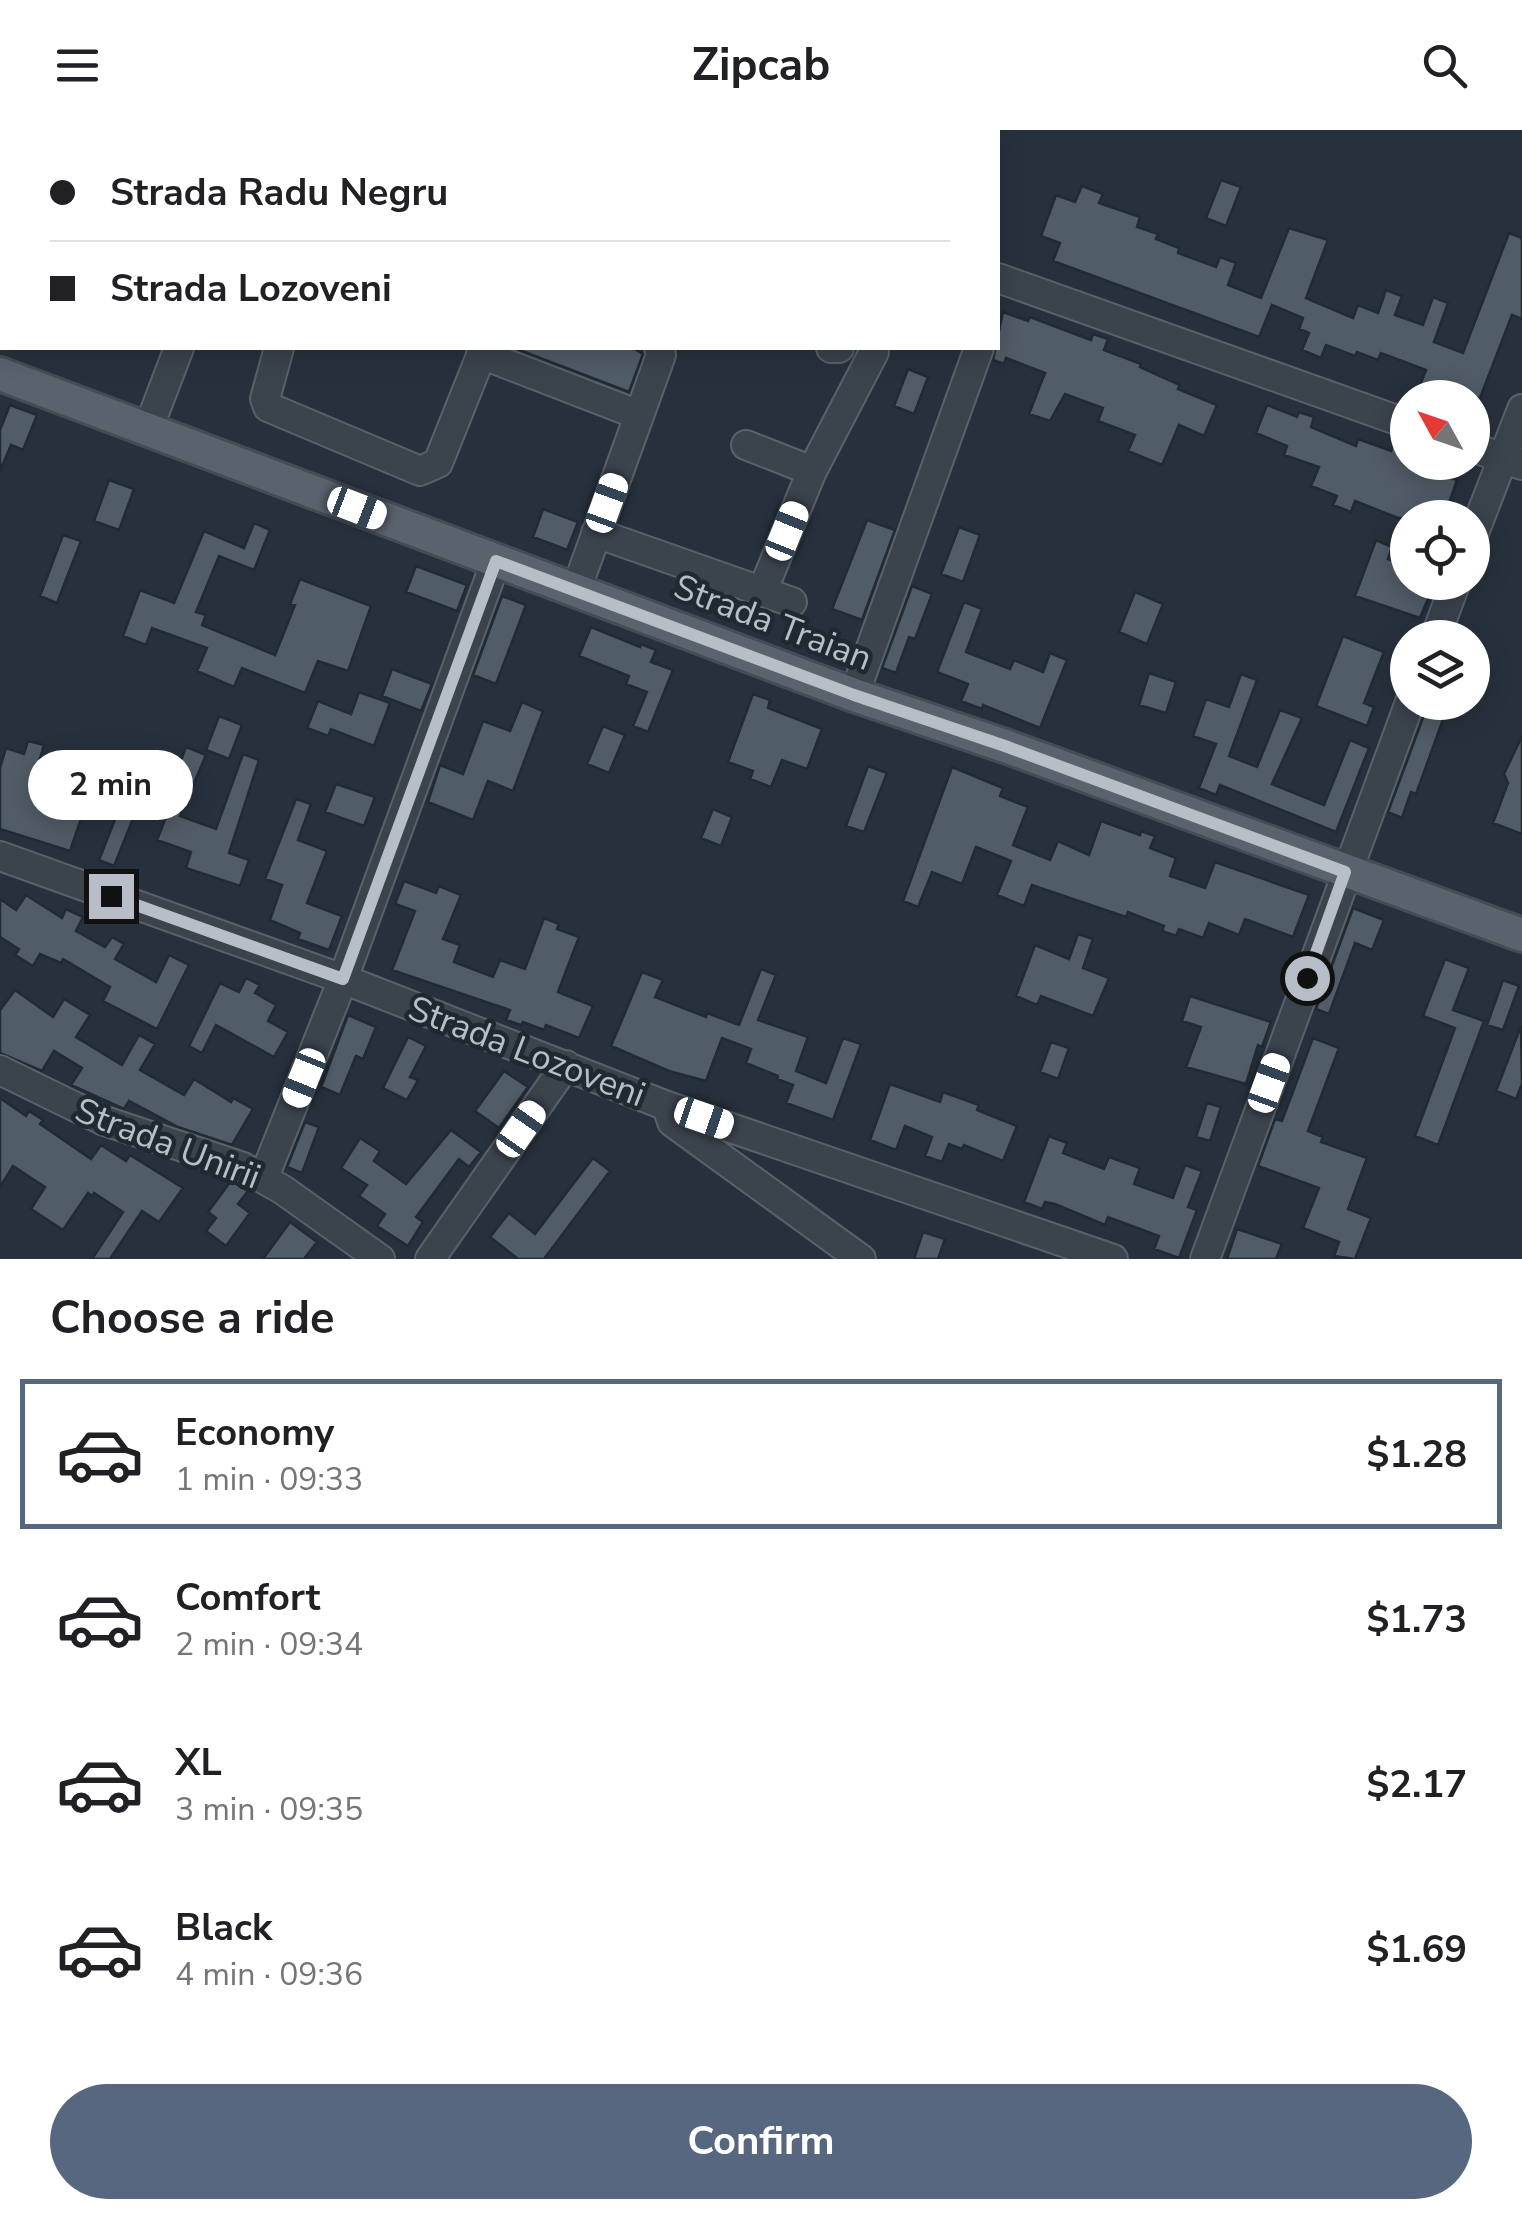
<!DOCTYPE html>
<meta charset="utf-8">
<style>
:root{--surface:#fff;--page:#f2f2f2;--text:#202124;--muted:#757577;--line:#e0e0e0;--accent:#56677f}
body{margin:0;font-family:"Nunito Sans",sans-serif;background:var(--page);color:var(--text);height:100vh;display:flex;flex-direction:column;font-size:38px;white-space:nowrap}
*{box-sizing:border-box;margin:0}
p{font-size:32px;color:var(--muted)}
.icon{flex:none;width:55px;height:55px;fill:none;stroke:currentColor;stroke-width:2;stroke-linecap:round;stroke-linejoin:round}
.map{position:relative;height:1129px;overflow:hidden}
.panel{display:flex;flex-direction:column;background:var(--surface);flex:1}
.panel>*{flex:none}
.banner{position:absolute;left:0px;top:0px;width:1000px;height:220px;box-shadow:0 5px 25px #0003;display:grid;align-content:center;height:220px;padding:0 50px;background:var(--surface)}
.needle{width:65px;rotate:310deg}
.fabs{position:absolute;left:1390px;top:250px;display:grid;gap:20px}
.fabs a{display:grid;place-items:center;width:100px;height:100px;border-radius:50%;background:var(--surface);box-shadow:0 5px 25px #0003;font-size:50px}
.end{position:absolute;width:45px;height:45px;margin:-22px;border:12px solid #b7bec8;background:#111;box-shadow:0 0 0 5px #111}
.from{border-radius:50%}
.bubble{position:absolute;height:70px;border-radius:35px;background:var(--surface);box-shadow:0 5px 25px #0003;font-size:32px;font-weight:700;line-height:70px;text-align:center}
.car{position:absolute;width:30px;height:60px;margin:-30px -15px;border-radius:12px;box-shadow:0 0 8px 2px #0007;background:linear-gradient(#fff 24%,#345 0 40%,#fff 0 76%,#345 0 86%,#fff 0)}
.banner b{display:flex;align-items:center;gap:35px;height:95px;font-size:38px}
.banner b+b{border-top:2px solid var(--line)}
.banner i{width:25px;height:25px;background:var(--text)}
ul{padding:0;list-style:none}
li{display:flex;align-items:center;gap:30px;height:150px;margin:0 20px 15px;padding:0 30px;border:5px solid transparent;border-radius:0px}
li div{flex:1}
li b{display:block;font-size:38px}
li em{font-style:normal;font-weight:700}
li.on{border-color:var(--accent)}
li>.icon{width:90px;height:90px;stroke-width:1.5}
h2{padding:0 50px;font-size:45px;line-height:120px}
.button{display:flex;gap:20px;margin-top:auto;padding:20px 50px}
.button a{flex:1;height:115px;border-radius:60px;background:var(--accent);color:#fff;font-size:40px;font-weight:700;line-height:115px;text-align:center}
header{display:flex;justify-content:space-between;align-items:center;height:130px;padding:0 50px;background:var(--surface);font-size:45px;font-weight:700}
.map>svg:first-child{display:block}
.building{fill:#505c67;stroke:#222a34;stroke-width:2.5}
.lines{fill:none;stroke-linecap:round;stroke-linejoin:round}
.minor-casing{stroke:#59616b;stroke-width:32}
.major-casing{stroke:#444c56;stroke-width:38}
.minor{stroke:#3b434d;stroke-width:28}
.major{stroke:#59626d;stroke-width:32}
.route{stroke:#b7bec8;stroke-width:12}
.labels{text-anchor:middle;stroke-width:9;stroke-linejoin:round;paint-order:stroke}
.street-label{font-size:35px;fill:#b7bec8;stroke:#202832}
</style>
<header><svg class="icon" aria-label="menu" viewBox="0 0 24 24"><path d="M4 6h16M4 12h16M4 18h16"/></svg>Zipcab<svg class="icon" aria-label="search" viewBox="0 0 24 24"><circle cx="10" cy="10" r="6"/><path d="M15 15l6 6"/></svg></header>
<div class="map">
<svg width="1522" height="1129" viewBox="0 0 1522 1129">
<rect width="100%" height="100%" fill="#27313d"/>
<path class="building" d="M1221,50l20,7 -15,39 -20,-8z
M1082,56l21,8 -4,9 41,14 -3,10 21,7 -2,5 23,9 -1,5 38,14 4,-10 16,6 -8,22 33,13 28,-70 39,12 -22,58 47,20 5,-13 20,8 8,-23 16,6 -7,19 28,10 10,-28 15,6 -14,39 29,11 46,-120 13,5v81l-10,-4 -32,83h-65l11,-28 -45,-17 -3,7 -21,-8 -2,4 -29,-11 -5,13 -19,-8 7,-17 -10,-4 4,-11 -31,-13 -13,32 -206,-76 7,-18 -19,-7 15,-41 19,7z
M1003,182l25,9 2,-4 61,23 2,-6 15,5 -4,11 37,14 -1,3 40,18 -2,4 39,16 -13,31 -25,-11 -17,40 -34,-14 7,-16 -37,-14 5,-13 -38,-14 -15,27 -21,-7 16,-41 -39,-15 -2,6 -11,-4z
M514,218h119l10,6 -14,38z
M908,239l20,8 -14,37 -20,-8z
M10,275l27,10 -14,35 -12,-5 -11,26v-41z
M1267,275l30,12 2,-5 15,5 -3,10 45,19 2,-7 33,12 2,-5 15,5v11h12l-2,4 39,14 -13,38h-46l-43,-17 -4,11 -18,-7 4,-9 -26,-10 8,-19 -35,-12 3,-9 -31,-13z
M109,350l25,9 -15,41 -25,-9z
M543,379l35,13 -11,28 -34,-13z
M867,390l28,10 -33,90 -30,-11z
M254,393l16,7 -16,40 -35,-14 -23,56 10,3 -4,10 73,30 20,-50 -5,-1 10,-25 71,27 -23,65 -30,-10 -13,32 -63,-25 -8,19 -37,-16 10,-23 -55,-20 -6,17 -23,-9 17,-46 34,13 30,-72 40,17z
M959,397l21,8 -17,47 -22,-8z
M63,405l18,6 -24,62 -17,-7z
M1376,410l16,7 -4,12 20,8v15h27l-15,36 -65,-22z
M416,436l51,19 -10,26 -51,-19z
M912,456l20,8 -17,45 -6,-2 -13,36 -14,-5z
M1135,462l28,12 -16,40 -28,-12z
M502,466l24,9 -30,79 -23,-9z
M964,472l18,7 -16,43 44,17 4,-9 29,12 7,-19 17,7 -27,68 -57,-23 -1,4 -21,-8 7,-17 -31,-12z
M591,497l49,20 1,-3 15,6 -5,12 22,8 -25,62 -15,-6 14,-34 -21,-8 3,-8 -50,-20z
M1343,506l41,16 -20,51 10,4 -7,19 -51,-20z
M392,539l40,15 -11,27 -39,-15z
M1149,543l27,9 -10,31 -27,-8z
M1241,544l16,6 -28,76 28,11 23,-57 22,8 -30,66 52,21 26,-65 19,8 -33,84 -116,-47 -4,10 -17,-7 17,-44 -23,-8 13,-37 23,8z
M359,562l31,11 -16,43 -43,-17 -3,7 -21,-8 11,-27 33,13z
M753,564l17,6 -2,8 54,21 -15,40 -25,-9 -11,27 -21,-8 3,-8 -25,-9z
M522,572l21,9 -30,80 -25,-10 -15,39 -45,-18 12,-37 23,9 20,-53 27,10z
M1427,577l18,7 -29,80 -5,-2 -9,26 -14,-6z
M219,586l23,9 -13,34 -23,-9z
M603,596l22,9 -16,38 -22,-9z
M1522,606v98l-29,-11 15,-40 -4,-9z
M28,611l16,4 -5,17 24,8 -2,6 31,11 -22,64 -70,-22v-61l6,-20 18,6z
M186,617l20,8 -26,61 36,13 27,-75 16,6 -30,93 20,7 -9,26 -54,-18 5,-16 -34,-12 11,-28 -28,-11 -26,65 -15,-6 42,-107 37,15z
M868,636l19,7 -23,59 -18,-6z
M952,637l51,21 -3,8 28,11 -15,38 37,15 8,-19 31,14 12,-34 39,14 1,-4 14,5 -5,12 26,10 -6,18 35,12 10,-26 94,33 -16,42 -48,-18 -6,16 -30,-12 -6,15 -24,-9 -3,7 -14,-5 2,-5 -36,-14 -2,5 -94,-32 -8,21 -27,-11 14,-34 -35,-14 -14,37 -30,-12 -14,35 -15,-6z
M336,654l39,13 -11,29 -39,-14z
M296,669l15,5 -13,36 29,11 -20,52 35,13 -13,34 -31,-11 2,-6 -30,-13 12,-35 -17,-6z
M713,679l19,8 -11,29 -20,-8z
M404,751l32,12 3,-7 22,9 -18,44 17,6 -6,17 39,15 7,-17 25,9 19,-51 15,6 -2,5 22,8 -21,55 35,14 -14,32 -33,-13 -2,5 -21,-8 -2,3 -15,-5 4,-10 -118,-40 23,-59 -20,-7z
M26,765l36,23 4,-9 17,8 -7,14 29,16 7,-10 12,7 -9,15 41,23 13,-27 20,10 -32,64 -54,-28 7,-14 -47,-28 -2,4 -21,-9 -7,12 -18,-11 4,-6 -19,-12v-38l16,11z
M1353,778l31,12 -12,30 -17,-7 -26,71 -13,-5z
M1078,804l15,5 -10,29 26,10 -16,38 -52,-20 -4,9 -21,-9 19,-51 34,14z
M1445,829l24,9 -16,42 31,11 -46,124 -23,-9 40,-108 -32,-12z
M761,839l15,6 -18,45 50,17 -12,34 30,12 17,-45 18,6 -28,76 -47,-17 7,-18 -16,-6 1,-3 -32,-13 5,-14 -29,-11 -16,43 -37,-10 -58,-25 31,-74 21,8 -8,17 51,20 1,-4 32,12z
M246,848l14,7 -5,8 21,12 -8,16 20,11 -14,25 -58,-32 -14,28 -13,-7 31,-63 19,9z
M1503,850l16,6 -16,44 -16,-5z
M15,860l38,27 11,-18 26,16 -14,22 46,28 17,-30 16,9 -15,26 44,25 10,-16 37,23 2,-4 20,11 -21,36 -54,-18 -49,-26 -5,8 -53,-24 11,-17 -28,-17 -12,20 -42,-18v-43z
M1190,866l81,26 -9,25 -4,-2 -12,39 -60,-17 15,-40 -19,-6z
M348,885l28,12 -13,32 -7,-3 -16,39 -19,-8z
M1521,896l1,58 -6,15 -20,-8z
M408,907l18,9 -16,31 8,3 -11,20 -24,-12z
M1313,908l26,10 -31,83 15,6 -2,5 46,16 -19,51 23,9 -16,41 -21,-3 5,-14 -36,-14 16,-40 -61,-22 17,-47 7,2z
M1051,912l18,6 -11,31 -18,-7z
M504,941l24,16 -29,41 -24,-17z
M890,954l50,18 3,-10 36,13 -2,5 40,16 -14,35 -39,-16 -2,4 -13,-5 -7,18 -17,-6 7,-19 -27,-11 -9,24 -26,-10z
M0,968l26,18 3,-5 14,9 -3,4 51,35 10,-14 25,16 4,-6 53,33 -24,34 -17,-11 -32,48h-18l31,-47 -29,-19 -2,3 -4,-3 -25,37 -32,-21 14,-22 -32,-21 -13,21z
M1207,973l14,4 -11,34 -14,-4z
M305,992l14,5 -17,46 -15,-6z
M451,1000l30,22 -12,15 -10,-8 -43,58 7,5 -15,24 -31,-20 8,-12 -26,-18 8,-11 -26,-17 19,-30 20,13 -6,10 32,23z
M1049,1006l18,7 -4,10 41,16 5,-12 31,11 -6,16 39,14 12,-33 17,6 -14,36 9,3 -18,48 -25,-9 5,-13 -51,-19 -3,8 -50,-21 -10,-2 -3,7 -18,-7z
M593,1028l17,13 -66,88h-26l-28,-22 19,-24 26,21z
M231,1051l17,10 -10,13 12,9 -24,33 -20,-15 10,-13 -8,-6z
M290,1092l27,20 -13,17h-41z
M1237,1099l45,15 -6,15h-49z
M923,1102l22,7 -7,20h-24z"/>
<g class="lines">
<defs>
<path id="minor" d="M583,0l7,2
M263,2l1,-2
M654,2v-2
M998,148l410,146
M279,218l-14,51 3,8 152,64 18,-8 46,-115
M831,218h8
M481,224l158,61
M148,299l31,-81
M746,315l66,26
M1472,317l50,18
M596,403l196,69
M1472,408l50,-129
M576,460l85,-235 -2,-7
M762,462l50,-121 62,-119 -1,-4
M1435,508l21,-56
M854,565l125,-347
M0,726l343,123 324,127 446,153
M0,940l102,50 141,47 40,23 97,69
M667,976l5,16 189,137
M264,1047l79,-198 153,-418
M430,1129l136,-194
M1205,1129l205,-557"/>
<path id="major" d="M0,244l854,321 151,51 517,189"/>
</defs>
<use href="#minor" class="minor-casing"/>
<use href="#major" class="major-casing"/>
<use href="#minor" class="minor"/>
<use href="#major" class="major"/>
</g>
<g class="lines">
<path class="route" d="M111,766l232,83 153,-418 358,134 151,51 340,126 -38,106"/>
</g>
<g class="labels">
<g class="street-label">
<text transform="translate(773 492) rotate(21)" y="12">Strada Traian</text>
<text transform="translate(527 921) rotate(21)" y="12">Strada Lozoveni</text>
<text transform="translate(168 1013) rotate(21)" y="12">Strada Unirii</text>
</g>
</g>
</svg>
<div class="fabs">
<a><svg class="needle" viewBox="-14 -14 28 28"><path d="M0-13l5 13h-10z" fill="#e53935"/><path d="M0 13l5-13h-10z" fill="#757577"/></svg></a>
<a><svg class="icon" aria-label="locate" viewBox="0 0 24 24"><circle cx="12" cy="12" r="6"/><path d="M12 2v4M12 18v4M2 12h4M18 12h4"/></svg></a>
<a><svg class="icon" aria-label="layers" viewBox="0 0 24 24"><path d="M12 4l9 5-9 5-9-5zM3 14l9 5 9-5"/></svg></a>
</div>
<i class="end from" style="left:1307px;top:848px"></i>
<i class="end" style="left:111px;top:766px"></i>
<div class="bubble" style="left:28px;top:620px;width:165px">2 min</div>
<i class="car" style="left:607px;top:373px;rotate:20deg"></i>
<i class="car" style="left:357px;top:378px;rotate:111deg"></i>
<i class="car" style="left:787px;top:401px;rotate:22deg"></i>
<i class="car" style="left:304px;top:948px;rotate:202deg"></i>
<i class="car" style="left:1269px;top:953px;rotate:20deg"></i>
<i class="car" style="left:704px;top:988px;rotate:109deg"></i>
<i class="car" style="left:521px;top:999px;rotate:35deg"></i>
<div class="banner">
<b><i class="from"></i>Strada Radu Negru</b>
<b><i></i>Strada Lozoveni</b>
</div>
</div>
<section class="panel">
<h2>Choose a ride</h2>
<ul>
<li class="on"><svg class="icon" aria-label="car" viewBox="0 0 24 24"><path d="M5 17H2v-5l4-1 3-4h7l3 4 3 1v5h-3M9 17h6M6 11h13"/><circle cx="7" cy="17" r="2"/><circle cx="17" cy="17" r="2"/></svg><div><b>Economy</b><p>1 min · 09:33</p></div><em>$1.28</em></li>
<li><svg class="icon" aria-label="car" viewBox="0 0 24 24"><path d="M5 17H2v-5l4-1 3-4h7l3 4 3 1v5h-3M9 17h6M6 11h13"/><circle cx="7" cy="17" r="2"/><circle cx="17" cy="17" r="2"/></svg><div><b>Comfort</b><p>2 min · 09:34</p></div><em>$1.73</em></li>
<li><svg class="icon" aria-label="car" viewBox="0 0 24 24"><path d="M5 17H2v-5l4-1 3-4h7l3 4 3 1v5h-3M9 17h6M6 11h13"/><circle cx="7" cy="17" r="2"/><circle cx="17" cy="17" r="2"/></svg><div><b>XL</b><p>3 min · 09:35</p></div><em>$2.17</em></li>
<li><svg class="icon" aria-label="car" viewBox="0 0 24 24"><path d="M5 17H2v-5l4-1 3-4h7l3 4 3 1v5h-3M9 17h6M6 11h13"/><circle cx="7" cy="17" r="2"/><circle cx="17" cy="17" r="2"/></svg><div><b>Black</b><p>4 min · 09:36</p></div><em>$1.69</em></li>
</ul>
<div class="button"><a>Confirm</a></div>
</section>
